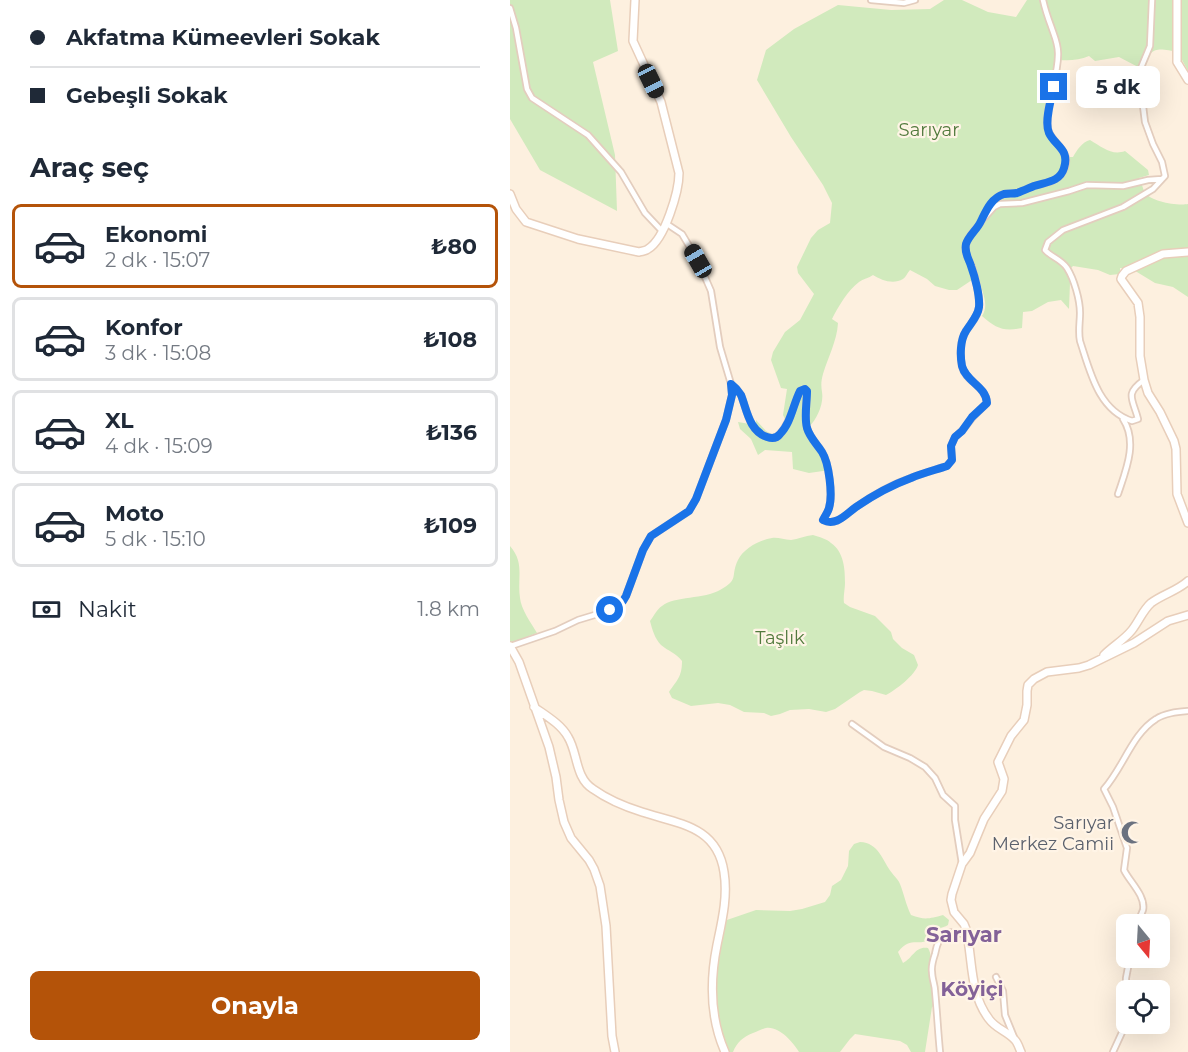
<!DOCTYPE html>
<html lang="tr">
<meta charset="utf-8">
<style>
:root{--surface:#fff;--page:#f6f6f7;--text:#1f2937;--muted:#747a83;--line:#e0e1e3;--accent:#b45309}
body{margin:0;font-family:Montserrat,sans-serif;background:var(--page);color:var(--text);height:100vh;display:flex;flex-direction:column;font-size:22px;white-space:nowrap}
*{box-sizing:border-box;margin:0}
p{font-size:20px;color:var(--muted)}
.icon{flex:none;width:33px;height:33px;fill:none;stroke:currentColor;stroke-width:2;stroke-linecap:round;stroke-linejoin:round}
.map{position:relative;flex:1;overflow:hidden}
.sheet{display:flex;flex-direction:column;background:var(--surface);width:510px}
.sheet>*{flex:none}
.guide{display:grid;align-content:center;height:132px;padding:0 30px;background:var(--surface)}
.needle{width:39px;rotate:162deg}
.tools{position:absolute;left:606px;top:914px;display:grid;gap:12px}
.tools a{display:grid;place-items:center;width:54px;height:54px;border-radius:9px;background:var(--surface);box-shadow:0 6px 24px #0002;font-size:30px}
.end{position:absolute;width:27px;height:27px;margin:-14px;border:8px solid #1a73e8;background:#fff;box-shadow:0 0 0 3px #fff}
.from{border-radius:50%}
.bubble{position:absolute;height:42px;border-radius:9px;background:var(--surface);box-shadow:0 6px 24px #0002;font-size:20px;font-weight:700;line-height:42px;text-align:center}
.car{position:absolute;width:18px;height:36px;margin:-18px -9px;border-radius:8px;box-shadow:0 0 4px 2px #0007;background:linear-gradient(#222 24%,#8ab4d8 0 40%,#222 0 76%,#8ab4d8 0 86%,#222 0)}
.guide b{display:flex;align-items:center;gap:21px;height:57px;font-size:22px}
.guide b+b{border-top:2px solid var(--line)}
.guide i{width:15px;height:15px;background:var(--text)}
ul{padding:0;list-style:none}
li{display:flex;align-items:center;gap:18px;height:84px;margin:0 12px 9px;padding:0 18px;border:3px solid var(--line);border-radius:9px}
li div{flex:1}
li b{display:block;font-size:22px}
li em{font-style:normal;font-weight:700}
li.selected{border-color:var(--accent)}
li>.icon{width:54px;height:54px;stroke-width:1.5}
h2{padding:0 30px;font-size:27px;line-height:72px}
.pay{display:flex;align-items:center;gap:15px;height:66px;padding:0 30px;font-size:22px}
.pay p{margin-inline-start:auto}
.cta{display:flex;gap:12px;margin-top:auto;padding:12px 30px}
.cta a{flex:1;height:69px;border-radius:9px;background:var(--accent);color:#fff;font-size:24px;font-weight:700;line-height:69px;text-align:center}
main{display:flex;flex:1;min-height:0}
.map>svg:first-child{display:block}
.green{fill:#d1eabd}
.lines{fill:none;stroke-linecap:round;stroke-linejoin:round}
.street-casing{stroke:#e3cdbe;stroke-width:8}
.secondary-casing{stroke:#e8ceba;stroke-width:10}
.street{stroke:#fff;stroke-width:4.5}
.secondary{stroke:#fff;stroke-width:7}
.route{stroke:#1a73e8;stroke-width:8}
.labels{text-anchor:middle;stroke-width:4.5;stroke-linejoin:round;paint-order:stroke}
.park-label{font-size:18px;fill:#527a3d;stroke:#fff4e6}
.worship-label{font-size:18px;fill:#5b616d;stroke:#fff4e6;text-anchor:end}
.neighbourhood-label{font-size:20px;font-weight:bold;fill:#836198;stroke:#fff4e6}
.quarter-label{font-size:21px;font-weight:bold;fill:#836198;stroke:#fff4e6}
</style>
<main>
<section class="sheet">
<div class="guide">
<b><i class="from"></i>Akfatma Kümeevleri Sokak</b>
<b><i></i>Gebeşli Sokak</b>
</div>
<h2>Araç seç</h2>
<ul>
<li class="selected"><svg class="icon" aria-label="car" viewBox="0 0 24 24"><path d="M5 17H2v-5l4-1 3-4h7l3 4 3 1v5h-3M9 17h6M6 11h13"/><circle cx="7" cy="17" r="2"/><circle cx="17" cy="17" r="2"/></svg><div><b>Ekonomi</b><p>2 dk · 15:07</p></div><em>₺80</em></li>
<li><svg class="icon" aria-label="car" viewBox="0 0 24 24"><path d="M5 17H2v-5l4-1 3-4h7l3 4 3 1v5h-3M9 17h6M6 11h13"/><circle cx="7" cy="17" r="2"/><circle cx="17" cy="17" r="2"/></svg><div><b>Konfor</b><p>3 dk · 15:08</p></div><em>₺108</em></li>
<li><svg class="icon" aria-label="car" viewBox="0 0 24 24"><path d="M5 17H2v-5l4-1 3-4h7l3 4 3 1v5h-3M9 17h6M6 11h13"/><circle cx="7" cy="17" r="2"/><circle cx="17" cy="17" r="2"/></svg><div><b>XL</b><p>4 dk · 15:09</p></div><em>₺136</em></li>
<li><svg class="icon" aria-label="car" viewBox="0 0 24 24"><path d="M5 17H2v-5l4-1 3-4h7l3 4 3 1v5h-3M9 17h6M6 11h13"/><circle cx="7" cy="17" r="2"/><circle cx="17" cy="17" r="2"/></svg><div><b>Moto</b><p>5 dk · 15:10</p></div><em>₺109</em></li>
</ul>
<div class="pay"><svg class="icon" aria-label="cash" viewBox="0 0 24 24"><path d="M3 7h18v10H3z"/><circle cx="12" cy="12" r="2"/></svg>Nakit<p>1.8 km</p></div>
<div class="cta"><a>Onayla</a></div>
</section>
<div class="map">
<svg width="678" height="1052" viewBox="0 0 678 1052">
<rect width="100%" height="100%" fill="#fdf0df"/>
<path class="green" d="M0,0h100l8,51 -25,11 22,93 2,56 -77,-41 -30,-51z
M434,0h18l26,12 28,5 11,-17h161v71l-7,-13 -1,-6c-23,-3 -26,-8 -40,16l-21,-11 -24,4 -6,-5c-9,4 -20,5 -29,4l-12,61c1,5 2,10 5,15 6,8 12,11 14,21h6c4,-7 9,-15 17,-17 12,7 22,16 35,11l23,19 1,5 -10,3c3,4 3,10 6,14 5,10 33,14 43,12v93l-15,-10 -18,-4 -23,-14 -12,-1v6l-10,1 -12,-5 -25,-4 -3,3 4,11 -4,3 -1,26 -8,-9 -13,2 -16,9 -9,1 -1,16c-19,4 -26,0 -40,-12 8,-12 -1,-25 -3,-38h-4l-18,12h-8l-14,-4 -8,-7 -17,-9c-3,3 -4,7 -7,9 -10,6 -22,1 -30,-4 -4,3 -10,4 -14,7 -11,8 -21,25 -27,37l6,4c-1,18 -10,34 -15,51 -2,7 -2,12 -1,18 2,12 -5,27 -13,35l3,9 14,17 4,17 -21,3 -16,-4 -1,-17 -27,-2 -7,5 -7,-16 -11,-10 -2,-7 18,3v-5l10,11 10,5 11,-13 -4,-8 4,-26 -6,-1 -10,-28 2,-8 12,-20 15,-12 14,-26 -16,-21 -1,-6 14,-29 7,-8 12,-7 2,-20 -9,-18 -32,-48 -34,-57 9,-30 28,-21 44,-24 53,5 39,-1z
M303,535c6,2 14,4 18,8 13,9 14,26 14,40 0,7 -2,13 -1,20l6,4 25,9 16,16 2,7 9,9 12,7 4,10c-3,10 -22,25 -32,30l-14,-4 -8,-1 -4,2 -25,17 -9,3 -17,-3 -19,1 -10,4 -9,2 -7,-3 -20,-1 -14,-7 -12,-2 -27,3 -19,-8 -3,-6c8,-12 13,-15 13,-31 -6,-8 -14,-10 -21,-16 -6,-6 -9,-16 -11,-24 4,-5 7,-12 12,-15 12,-10 43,-7 58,-16 20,-11 10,-14 18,-30 6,-12 22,-20 34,-22 6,-1 12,2 19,2 7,-1 14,-4 22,-5z
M0,546c15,17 7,32 10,52 1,11 11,25 17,35l-27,10z
M350,842c19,1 22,18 32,31 3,4 6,6 8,11 4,10 6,21 11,31 13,5 18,4 32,0l6,5 -1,5c-3,2 -6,2 -9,4 -4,3 -6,9 -10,11 -11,6 -19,-4 -31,12l5,11c10,-5 12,-17 25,-15 5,8 1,16 2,24 1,11 4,22 4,34l-2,1 -7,45h-14l-4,-7 -7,-4 -45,-7 -5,5 -10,13h-41c-6,-10 -20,-26 -33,-24 -4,1 -9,4 -13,5 -10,4 -16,9 -20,19h-4c-13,-27 -16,-59 -13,-89 1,-14 6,-28 8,-42l32,-11 34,1 12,-2 23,-7 5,-7 2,-9 9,-6 7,-14 1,-15 5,-7z"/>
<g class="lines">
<defs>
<path id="street" d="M361,0l33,3 11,-3
M0,8l6,20 11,61 5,9 56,37 33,37 24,41 17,18
M475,217l9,-10 6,-3 22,-1 47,-12 18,-6 36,1 25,-6 14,-1
M634,380c-20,14 -11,19 -6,39l-6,2c-34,-11 -42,-50 -52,-80 -2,-10 0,-18 0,-28 0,-13 -6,-34 -13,-45 -6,-9 -16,-11 -22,-18l3,-8 15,-12 60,-23 30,-18 12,-13 -3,-14 -9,-18 -8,-22 -5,-40v-12l10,-24 2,-46
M221,384c4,4 7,6 10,11 6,15 8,37 27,42 5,2 9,1 12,-3 11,-12 13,-29 20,-43l5,-2 2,2c0,12 -3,26 0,37 3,10 10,16 15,24 7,11 11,43 7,56 -1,4 -4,8 -6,12 13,7 23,-6 33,-13 16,-11 36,-23 55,-29 12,-5 24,-8 36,-12l5,-6 -1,-14 4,-9 7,-6 10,-13 15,-15c-1,-17 -21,-21 -25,-36 -2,-11 -2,-26 4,-36 5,-8 12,-14 13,-24 1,-11 -4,-30 -7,-40 -3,-8 -8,-14 -6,-22 2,-10 10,-15 15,-23 5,-10 8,-19 18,-26 5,-3 11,-2 17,-3 6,-1 12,-5 18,-7 9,-3 22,-3 28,-13 14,-21 -11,-29 -14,-44 -4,-20 11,-53 10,-76 0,-10 -4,-18 -7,-27 -3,-8 -6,-17 -8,-26
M608,494c8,-24 20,-52 5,-75
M1,646l44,-15 23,-11 33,-10 6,-4 6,-5 3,-5 17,-46 8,-14 38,-25 7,-12 30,-79 6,-25 -1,-11 -11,-37 -9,-56 -13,-30 -16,-27 -15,-10
M342,724l32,23 26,11 15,9 10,11 8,17 12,11v14l7,44
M627,924c2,-4 4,-9 6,-14 3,-14 -14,-29 -19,-40l3,-22 -14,-41 -9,-18c19,-21 28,-55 52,-70 9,-6 21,-7 32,-8
M486,977l7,14 2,24 9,22
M616,994v-16l4,-21
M430,1052c-2,-20 -3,-41 -5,-61 0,-6 -3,-12 -3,-19 -1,-6 1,-12 3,-18 4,-22 12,-26 33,-18
M603,1052l11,-24 2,-10"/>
<path id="secondary" d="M667,0v62l11,18
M0,194l6,15 10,13 52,17 61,13c3,-1 7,-1 9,-3 17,-10 31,-58 31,-76l-18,-71 -28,-61 2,-41
M678,252l-25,2 -37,17 -4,5 -1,3 17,24 2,14v39l4,24 4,13 12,19 14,29 2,8 1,45 11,29
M0,646l9,16 30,85 7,30 3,23 5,22 7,16 18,22 5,9 6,17 6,40 6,110 3,16
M594,655c9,-9 20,-15 28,-25 7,-9 11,-20 19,-27 12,-9 26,-12 37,-22
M24,707c11,8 27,17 34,30 10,16 7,41 25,52 14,10 33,18 49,23 37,12 75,14 82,60 4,25 -2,49 -7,73 -7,35 -7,73 8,107
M511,1052c-2,-4 -3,-9 -6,-12 -8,-9 -19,-11 -26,-21 -20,-26 -16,-60 -23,-90l-2,-5 -10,-12 -3,-12 1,-6 10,-30 8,-11 14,-34 18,-28 2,-12 -6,-17 13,-26 13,-16 3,-15v-14l1,-6 6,-6 13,-7 32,-4 10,-3 45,-22 34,-22 20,-6"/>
</defs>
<use href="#street" class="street-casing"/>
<use href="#secondary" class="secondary-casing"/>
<use href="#street" class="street"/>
<use href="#secondary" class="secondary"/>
</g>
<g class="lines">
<path class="route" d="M100,610l13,-9 3,-5 17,-46 8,-14 38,-25 7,-12 30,-79 6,-25 -1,-11c4,3 7,6 10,11 6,15 8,36 26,42 6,2 10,1 13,-3 11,-11 13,-29 20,-43l5,-2 2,2c0,12 -3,26 0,37 3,10 10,16 15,24 7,11 11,43 7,56 -1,4 -4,8 -6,12 13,7 23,-6 33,-13 16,-11 36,-22 55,-29 12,-5 24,-8 36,-12l5,-6 -1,-14 4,-9 7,-6 10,-14 15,-14c-1,-17 -21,-21 -25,-37 -2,-10 -2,-26 4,-35 5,-8 12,-15 13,-24 1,-11 -4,-30 -8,-41 -2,-7 -7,-13 -5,-22 3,-9 11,-14 15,-23 5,-10 10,-23 23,-27 4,-1 9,0 13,-1 6,-2 12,-5 17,-7 12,-4 26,-4 30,-18 6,-19 -9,-22 -15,-35 -5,-11 2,-34 5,-46"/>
</g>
<defs>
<symbol id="mosque-bare" viewBox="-9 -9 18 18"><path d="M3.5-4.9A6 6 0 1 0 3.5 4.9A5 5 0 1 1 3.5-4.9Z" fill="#6b7280" stroke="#fff4e6" stroke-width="2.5" paint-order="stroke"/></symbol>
</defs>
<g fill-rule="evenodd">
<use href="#mosque-bare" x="606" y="816" width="33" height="33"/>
</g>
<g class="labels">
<g class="park-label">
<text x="419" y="136">Sarıyar</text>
<text x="270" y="644">Taşlık</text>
</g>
<g class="worship-label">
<text x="604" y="829">Sarıyar<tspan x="604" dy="21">Merkez Camii</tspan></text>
</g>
<g class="neighbourhood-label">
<text x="462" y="996">Köyiçi</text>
</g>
<g class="quarter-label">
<text x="454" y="942">Sarıyar</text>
</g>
</g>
</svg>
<div class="tools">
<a><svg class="needle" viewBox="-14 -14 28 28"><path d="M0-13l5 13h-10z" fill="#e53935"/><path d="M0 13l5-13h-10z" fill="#747a83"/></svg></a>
<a><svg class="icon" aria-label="locate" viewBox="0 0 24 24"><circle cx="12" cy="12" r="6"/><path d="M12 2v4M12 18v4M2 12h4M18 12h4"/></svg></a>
</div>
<i class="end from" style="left:100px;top:610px"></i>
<i class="end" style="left:544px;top:87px"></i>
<div class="bubble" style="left:566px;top:66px;width:84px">5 dk</div>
<i class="car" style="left:141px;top:81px;rotate:154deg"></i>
<i class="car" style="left:188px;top:261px;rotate:330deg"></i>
</div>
</main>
